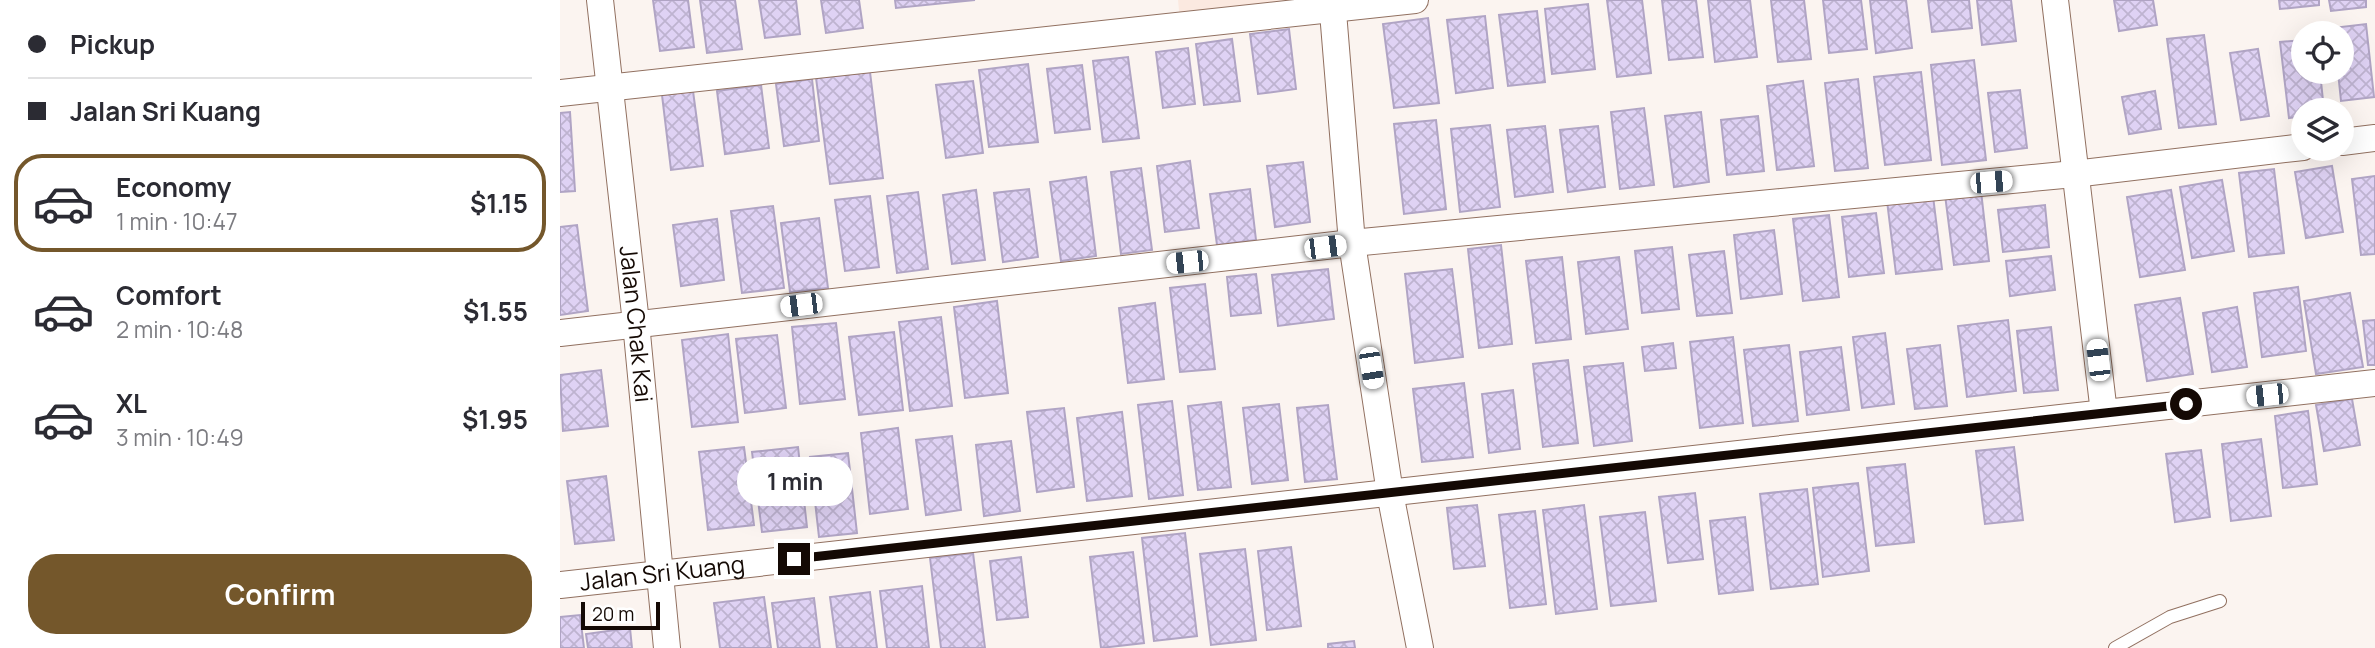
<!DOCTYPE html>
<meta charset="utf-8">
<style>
:root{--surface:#fff;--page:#f2f2f3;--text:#2b2b33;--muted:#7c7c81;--line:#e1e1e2;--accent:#74572b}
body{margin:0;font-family:Manrope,sans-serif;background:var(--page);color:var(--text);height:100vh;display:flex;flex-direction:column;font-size:26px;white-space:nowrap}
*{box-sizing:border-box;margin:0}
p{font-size:23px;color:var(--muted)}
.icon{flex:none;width:38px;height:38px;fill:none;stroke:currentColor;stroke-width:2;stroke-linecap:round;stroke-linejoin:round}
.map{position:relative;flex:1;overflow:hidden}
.sheet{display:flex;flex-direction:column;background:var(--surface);width:560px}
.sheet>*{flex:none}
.top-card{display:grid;align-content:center;height:154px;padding:0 28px;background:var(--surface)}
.fabs{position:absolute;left:1731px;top:21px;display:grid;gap:14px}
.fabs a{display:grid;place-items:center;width:63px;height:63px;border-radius:50%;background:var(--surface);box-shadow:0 7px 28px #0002;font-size:35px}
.scale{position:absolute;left:21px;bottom:18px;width:79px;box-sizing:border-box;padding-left:7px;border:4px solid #140904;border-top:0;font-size:19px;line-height:24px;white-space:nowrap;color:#140904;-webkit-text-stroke:5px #fff;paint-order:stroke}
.end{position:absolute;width:32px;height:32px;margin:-16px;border:9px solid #140904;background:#fff;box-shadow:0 0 0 4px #fff}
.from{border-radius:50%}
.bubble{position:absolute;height:49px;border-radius:24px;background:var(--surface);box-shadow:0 7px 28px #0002;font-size:23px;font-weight:700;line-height:49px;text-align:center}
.car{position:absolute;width:21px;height:42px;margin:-21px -10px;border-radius:9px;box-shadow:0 0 5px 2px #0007;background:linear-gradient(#fff 24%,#345 0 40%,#fff 0 76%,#345 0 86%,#fff 0)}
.top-card b{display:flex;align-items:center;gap:24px;height:66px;font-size:26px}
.top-card b+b{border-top:2px solid var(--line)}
.top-card i{width:18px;height:18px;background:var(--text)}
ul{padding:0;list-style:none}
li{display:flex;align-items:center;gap:21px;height:98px;margin:0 14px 10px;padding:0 14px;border:4px solid transparent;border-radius:28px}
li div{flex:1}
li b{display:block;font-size:26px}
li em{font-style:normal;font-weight:700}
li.active{border-color:var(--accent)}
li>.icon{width:63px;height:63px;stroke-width:1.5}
.button{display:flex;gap:14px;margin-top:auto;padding:14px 28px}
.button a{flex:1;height:80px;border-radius:28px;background:var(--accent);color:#fff;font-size:28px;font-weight:700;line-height:80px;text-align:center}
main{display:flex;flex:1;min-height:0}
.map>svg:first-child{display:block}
.built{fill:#fbe9e0}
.building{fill:url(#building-cross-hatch);stroke:#b0a4c4;stroke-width:2}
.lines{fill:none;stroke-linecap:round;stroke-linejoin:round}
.service-casing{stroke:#917060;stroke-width:14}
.minor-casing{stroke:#917060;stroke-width:28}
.service{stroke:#fff;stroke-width:12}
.minor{stroke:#fff;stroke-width:26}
.route{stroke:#140904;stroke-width:9}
.labels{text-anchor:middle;stroke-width:7;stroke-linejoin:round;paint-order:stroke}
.street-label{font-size:24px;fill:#140904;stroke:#fff}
</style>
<main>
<section class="sheet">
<div class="top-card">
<b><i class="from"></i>Pickup</b>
<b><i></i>Jalan Sri Kuang</b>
</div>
<ul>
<li class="active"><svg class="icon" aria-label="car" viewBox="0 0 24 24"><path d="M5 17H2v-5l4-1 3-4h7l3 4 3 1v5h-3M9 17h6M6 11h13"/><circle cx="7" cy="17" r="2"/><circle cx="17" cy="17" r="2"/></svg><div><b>Economy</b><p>1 min · 10:47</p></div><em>$1.15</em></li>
<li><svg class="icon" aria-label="car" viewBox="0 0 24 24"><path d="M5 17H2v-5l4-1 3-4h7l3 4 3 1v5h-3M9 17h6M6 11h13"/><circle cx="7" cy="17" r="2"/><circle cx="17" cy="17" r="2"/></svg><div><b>Comfort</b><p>2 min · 10:48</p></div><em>$1.55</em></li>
<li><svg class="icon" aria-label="car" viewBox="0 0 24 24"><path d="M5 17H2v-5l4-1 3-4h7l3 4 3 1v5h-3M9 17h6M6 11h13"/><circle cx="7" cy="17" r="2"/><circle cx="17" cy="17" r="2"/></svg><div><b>XL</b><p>3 min · 10:49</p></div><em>$1.95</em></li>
</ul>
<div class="button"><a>Confirm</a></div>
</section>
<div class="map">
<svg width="1815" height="648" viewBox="0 0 1815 648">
<defs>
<pattern id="building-cross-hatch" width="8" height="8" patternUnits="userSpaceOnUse" patternTransform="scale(1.75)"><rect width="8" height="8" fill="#dfd2f4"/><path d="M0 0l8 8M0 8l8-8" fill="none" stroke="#beb3d0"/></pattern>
</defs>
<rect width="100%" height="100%" fill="#fbf4f0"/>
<path class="built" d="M618,0h169l-167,21z"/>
<path class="building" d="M93,0h35l6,47 -34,4z
M140,0h35l7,49 -35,4z
M199,0h37l4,34 -35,4z
M261,0h38l4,28 -37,5z
M335,0h80l-79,8z
M1047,0h35l9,73 -34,4z
M1102,0h34l7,57 -34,3z
M1148,0h42l7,57 -42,5z
M1211,0h33l7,59 -33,3z
M1263,0h38l6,49 -38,4z
M1310,0h36l6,48 -36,5z
M1368,0h41l3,28 -40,4z
M1417,0h34l5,41 -34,4z
M1554,0h39l4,25 -38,6z
M1719,0h40v5l-39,4z
M1769,0h37v7l-35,4z
M1028,4l7,65 -43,5 -7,-65z
M977,11l8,71 -37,4 -9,-71z
M925,16l8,72 -37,5 -9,-73z
M868,18l11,85 -45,5 -11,-84z
M1806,24l8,73 -33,4 -3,-29h4v-39h-9l-1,-5z
M729,29l7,60 -38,5 -8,-60z
M1644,35l12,89 -37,4 -12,-89z
M672,39l8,62 -36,4 -8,-61z
M1743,40v32h17l4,38h-21v6l-14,2 -9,-76z
M628,48l7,56 -32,4 -7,-56z
M1698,49l11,67 -28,4 -11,-67z
M568,57l11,81 -36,4 -10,-81z
M1414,60l12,100 -44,5 -11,-100z
M468,64l10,78 -49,5 -10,-77z
M522,65l8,64 -35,4 -8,-64z
M310,72l13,106 -53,6 -14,-106z
M1361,72l10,88 -46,5 -11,-88z
M252,79l7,62 -35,5 -8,-62z
M1298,79l10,89 -33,3 -10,-88z
M413,81l10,72 -37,5 -10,-73z
M1243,81l11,85 -37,4 -10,-84z
M201,85l8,63 -44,6 -8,-63z
M1460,90l7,58 -32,4 -7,-59z
M133,91l10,75 -32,4 -9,-75z
M1595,91l6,38 -32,5 -7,-37z
M1084,108l10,77 -34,4 -9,-77z
M10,112l5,79 -15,1v-79z
M1141,112l8,70 -35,5 -9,-71z
M1198,116l6,55 -37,4 -6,-55z
M876,120l10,89 -42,5 -10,-90z
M930,125l10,82 -40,5 -9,-83z
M985,126l8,66 -38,5 -8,-67z
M1038,126l7,61 -37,5 -8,-62z
M630,161l9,67 -34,4 -8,-66z
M743,162l7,60 -35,5 -8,-61z
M1772,166l11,66 -37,6 -11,-66z
M581,168l11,82 -31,4 -10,-82z
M1714,169l10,84 -35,4 -10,-84z
M1815,176v78l-14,1 -9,-76z
M526,177l10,79 -35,5 -11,-79z
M1662,180l12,71 -42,7 -12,-71z
M469,189l9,68 -35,5 -9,-69z
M690,189l6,51 -39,5 -7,-51z
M416,190l9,70 -33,4 -9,-69z
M1611,190l14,80 -45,7 -13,-80z
M1421,191l8,70 -35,4 -9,-70z
M358,192l10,77 -31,4 -10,-77z
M310,196l9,71 -34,4 -10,-71z
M1373,196l9,73 -46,5 -9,-73z
M1485,205l4,42 -46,5 -5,-42z
M213,206l11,82 -42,5 -11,-82z
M1316,213l8,60 -35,4 -7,-60z
M1269,215l10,82 -36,4 -10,-82z
M259,218l9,70 -38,4 -9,-69z
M157,219l7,61 -43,6 -8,-61z
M17,225l11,86 -28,4v-88z
M1214,230l8,64 -41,5 -7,-64z
M941,245l11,99 -33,4 -11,-99z
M1112,247l7,62 -37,4 -7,-62z
M1164,251l8,62 -35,3 -8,-61z
M1491,256l4,34 -45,6 -4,-35z
M1002,257l9,82 -35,4 -10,-82z
M1059,257l9,72 -42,5 -8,-72z
M768,269l6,50 -56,7 -6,-51z
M892,269l11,88 -48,6 -10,-89z
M696,274l5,39 -30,3 -4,-39z
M645,284l10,85 -35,3 -10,-84z
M1738,287l8,64 -44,6 -8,-64z
M1790,293l13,74 -47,7 -12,-73z
M1620,298l13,76 -46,7 -12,-76z
M437,301l11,92 -43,5 -11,-91z
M595,303l9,76 -36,4 -9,-75z
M1677,307l10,60 -35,5 -9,-59z
M381,317l11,89 -42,5 -11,-89z
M1448,320l8,71 -49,6 -9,-71z
M1815,320v45h-7l-5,-44z
M276,323l9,76 -45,5 -8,-77z
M1491,327l7,63 -34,3 -7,-62z
M334,332l9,78 -44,5 -10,-78z
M1325,333l9,71 -32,4 -9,-71z
M168,334l10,88 -46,5 -10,-87z
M217,335l9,73 -41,5 -9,-74z
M1173,337l10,86 -43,5 -10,-86z
M1113,343l3,25 -31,3 -3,-24z
M1229,345l9,76 -45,5 -9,-76z
M1380,345l7,61 -32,3 -8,-60z
M1281,347l8,63 -42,5 -7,-63z
M1008,360l10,83 -35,4 -10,-83z
M1063,363l9,78 -38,5 -10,-79z
M41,370l7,56 -45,5 -3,-56z
M904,383l9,74 -51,5 -9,-73z
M953,390l7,59 -31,4 -7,-59z
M1792,399l8,46 -36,6 -8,-46z
M612,401l11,94 -34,4 -11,-94z
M661,402l10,85 -33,3 -10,-84z
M719,404l9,76 -36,4 -9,-76z
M768,405l9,74 -32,3 -8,-74z
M504,408l10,79 -37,5 -10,-80z
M1748,411l9,73 -34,4 -8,-72z
M562,412l10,84 -45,5 -10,-83z
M338,428l10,81 -38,5 -9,-81z
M392,436l9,74 -35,5 -10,-75z
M1701,439l10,77 -40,5 -9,-77z
M451,441l9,70 -36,5 -8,-71z
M184,447l10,78 -46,5 -9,-78z
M238,447l9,80 -45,5 -10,-80z
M1454,447l9,73 -38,4 -9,-73z
M1641,450l9,67 -35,5 -9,-68z
M288,453l9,80 -38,4 -9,-80z
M1345,464l9,78 -38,4 -9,-78z
M46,476l8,64 -39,4 -8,-63z
M1298,483l11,88 -46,6 -10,-89z
M1247,489l11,95 -47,5 -11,-95z
M1135,493l8,66 -35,4 -9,-66z
M917,505l8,61 -31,3 -7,-61z
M1024,505l13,104 -41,5 -13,-104z
M975,511l11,93 -36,4 -11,-93z
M1085,512l11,89 -45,5 -11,-89z
M1185,517l8,73 -34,4 -9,-73z
M625,533l12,103 -43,5 -12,-103z
M731,547l10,79 -34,4 -9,-79z
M685,549l11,91 -45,5 -11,-91z
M573,552l11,91 -43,5 -11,-91z
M413,553l12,95h-44l-11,-90z
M461,557l7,60 -31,3 -7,-59z
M362,586l7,62h-42l-7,-57z
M310,592l7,56h-40l-7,-51z
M204,597l7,51h-51l-6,-45z
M254,598l6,50h-42l-6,-45z
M20,615l4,33h-24v-31z
M70,628l2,20h-44l-2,-14z
M794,641l1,7h-27v-4z"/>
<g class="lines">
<defs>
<path id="service" d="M1555,648l55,-31 50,-16"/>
<g id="minor">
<path id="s1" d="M40,0l36,323 31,325"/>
<path d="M772,0l20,243 38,250 30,155"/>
<path d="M1495,0l49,413"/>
<path d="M0,93l855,-93"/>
<path d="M1782,142l33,-4"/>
<path d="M0,333l792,-90 722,-69 229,-27"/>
<path id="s2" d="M0,585l1815,-202"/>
</g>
</defs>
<use href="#service" class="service-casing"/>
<use href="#minor" class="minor-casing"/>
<use href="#service" class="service"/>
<use href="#minor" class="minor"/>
</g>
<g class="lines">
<path class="route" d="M234,559l1392,-155"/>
</g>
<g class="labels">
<g class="street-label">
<text dy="8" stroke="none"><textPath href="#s1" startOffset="326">Jalan Chak Kai</textPath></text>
<text dy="8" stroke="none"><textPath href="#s2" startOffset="103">Jalan Sri Kuang</textPath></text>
</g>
</g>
</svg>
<div class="fabs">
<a><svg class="icon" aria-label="locate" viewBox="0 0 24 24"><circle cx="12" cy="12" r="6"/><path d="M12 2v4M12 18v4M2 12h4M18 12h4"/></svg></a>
<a><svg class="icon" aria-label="layers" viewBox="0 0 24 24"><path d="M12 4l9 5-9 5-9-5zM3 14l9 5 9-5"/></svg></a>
</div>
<div class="scale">20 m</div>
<i class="end from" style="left:1626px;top:404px"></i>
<i class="end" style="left:234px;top:559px"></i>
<div class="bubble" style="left:177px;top:457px;width:116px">1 min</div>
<i class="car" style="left:1431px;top:182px;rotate:85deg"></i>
<i class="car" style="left:765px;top:247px;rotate:83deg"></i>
<i class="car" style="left:627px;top:262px;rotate:264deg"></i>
<i class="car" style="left:241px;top:305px;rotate:263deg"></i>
<i class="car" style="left:1538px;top:360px;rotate:353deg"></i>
<i class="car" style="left:811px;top:368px;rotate:171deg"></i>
<i class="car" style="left:1707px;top:395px;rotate:264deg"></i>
</div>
</main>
